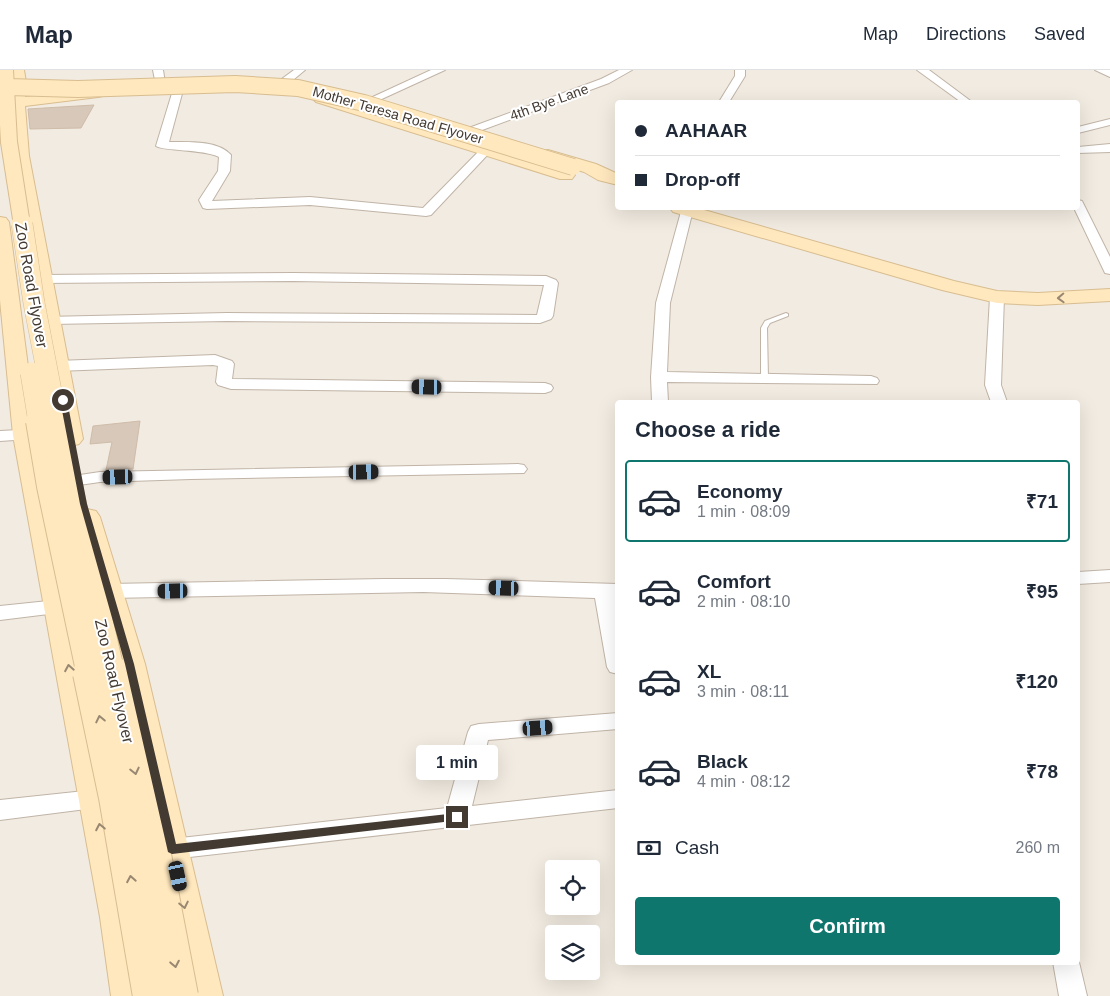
<!DOCTYPE html>
<meta charset="utf-8">
<style>
:root{--surface:#fff;--page:#f2f2f3;--text:#1f2937;--muted:#747a83;--line:#e0e1e3;--accent:#0f766e}
body{margin:0;font-family:Arial,sans-serif;background:var(--page);color:var(--text);height:100vh;display:flex;flex-direction:column;font-size:19px;white-space:nowrap}
*{box-sizing:border-box;margin:0}
p{font-size:16px;color:var(--muted)}
.icon{flex:none;width:28px;height:28px;fill:none;stroke:currentColor;stroke-width:2;stroke-linecap:round;stroke-linejoin:round}
.map{position:relative;flex:1;overflow:hidden}
.details{position:absolute;left:615px;top:330px;width:465px;height:565px;display:flex;flex-direction:column;background:var(--surface);border-radius:5px;box-shadow:0 5px 20px #0002}
.details>*{flex:none}
.banner{position:absolute;left:615px;top:30px;width:465px;height:110px;border-radius:5px;box-shadow:0 5px 20px #0002;display:grid;align-content:center;height:110px;padding:0 20px;background:var(--surface)}
.tools{position:absolute;left:545px;top:790px;display:grid;gap:10px}
.tools a{display:grid;place-items:center;width:55px;height:55px;border-radius:5px;background:var(--surface);box-shadow:0 5px 20px #0002;font-size:25px}
.end{position:absolute;width:22px;height:22px;margin:-11px;border:6px solid #433a32;background:#fff;box-shadow:0 0 0 2px #fff}
.from{border-radius:50%}
.bubble{position:absolute;height:35px;border-radius:5px;background:var(--surface);box-shadow:0 5px 20px #0002;font-size:16px;font-weight:600;line-height:35px;text-align:center}
.car{position:absolute;width:15px;height:30px;margin:-15px -8px;border-radius:6px;box-shadow:0 0 4px 1px #0007;background:linear-gradient(#222 24%,#8ab4d8 0 40%,#222 0 76%,#8ab4d8 0 86%,#222 0)}
.banner b{display:flex;align-items:center;gap:18px;height:48px;font-size:19px}
.banner b+b{border-top:1px solid var(--line)}
.banner i{width:12px;height:12px;background:var(--text)}
ul{padding:0;list-style:none}
li{display:flex;align-items:center;gap:15px;height:82px;margin:0 10px 8px;padding:0 10px;border:2px solid transparent;border-radius:5px}
li div{flex:1}
li b{display:block;font-size:19px}
li em{font-style:normal;font-weight:600}
li.current{border-color:var(--accent)}
li>.icon{width:45px;height:45px;stroke-width:1.5}
h2{padding:0 20px;font-size:22px;line-height:60px}
.pay{display:flex;align-items:center;gap:12px;height:55px;padding:0 20px;font-size:19px}
.pay p{margin-inline-start:auto}
.button{display:flex;gap:10px;margin-top:auto;padding:10px 20px}
.button a{flex:1;height:58px;border-radius:5px;background:var(--accent);color:#fff;font-size:20px;font-weight:600;line-height:58px;text-align:center}
header{display:flex;align-items:center;gap:30px;box-sizing:border-box;height:70px;padding:0 25px;background:var(--surface);border-bottom:1px solid var(--line)}
header strong{font-size:24px}
nav{display:flex;gap:28px;margin-inline-start:auto;font-size:18px}
.map>svg:first-child{display:block}
.building{fill:#d7c8b9;stroke:#cfbca9}
.lines{fill:none;stroke-linecap:round;stroke-linejoin:round}
.lane-casing{stroke:#c0b4a7;stroke-width:2}
.street-casing{stroke:#c0b4a7;stroke-width:2}
.secondary-casing{stroke:#d8bd90;stroke-width:2}
.lane{fill:#fff;fill-rule:evenodd}
.street{fill:#fff;fill-rule:evenodd}
.secondary{fill:#ffe8be;fill-rule:evenodd}
.secondary-bridge-far3-casing{stroke:#d8bd90;stroke-width:18;stroke-linecap:butt}
.secondary-bridge-far2-casing{stroke:#d8bd90;stroke-width:22;stroke-linecap:butt}
.secondary-bridge-far1-casing{stroke:#d8bd90;stroke-width:28;stroke-linecap:butt}
.secondary-bridge-casing{stroke:#d8bd90;stroke-width:36;stroke-linecap:butt}
.secondary-bridge-far3{stroke:#ffe8be;stroke-width:16}
.secondary-bridge-far2{stroke:#ffe8be;stroke-width:21}
.secondary-bridge-far1{stroke:#ffe8be;stroke-width:26}
.secondary-bridge{stroke:#ffe8be;stroke-width:34}
.oneway{stroke:#988871}
.route{fill:#433a32}
.labels{text-anchor:middle;stroke-width:4;stroke-linejoin:round;paint-order:stroke}
.far-street-label{font-size:14px;fill:#433a32;stroke:#fff}
.street-label{font-size:16px;fill:#433a32;stroke:#fff}
</style>
<header>
<strong>Map</strong>
<nav><a>Map</a><a>Directions</a><a>Saved</a></nav>
</header>
<div class="map">
<svg width="1110" height="926" viewBox="0 0 1110 926">
<rect width="100%" height="100%" fill="#f2ebe1"/>
<path class="building" d="M94,35l-13,23 -51,1 -2,-20z
M140,351l-7,48 -27,1 6,-28 -22,2 3,-18z"/>
<g class="lines">
<defs>
<path id="lane" d="M786,243l2,1v2l-18,7 -3,5 1,51 -1,2h-6v-53l4,-7z"/>
<path id="street" d="M153,0h10l2,13 -1,2h-8z
M294,0h11l-18,15h-8l-1,-2 1,-2z
M431,0h14l-72,33 -4,1 -5,-3z
M619,0h13l-23,13 -135,50 -4,1 -6,-3 2,-2 135,-50z
M735,0h10v6l-16,26h-10l16,-26z
M917,0h12l43,32h-11z
M1095,0h15v7z
M178,17l5,3 -14,52c18,0 49,-2 62,13l-1,16 -18,30 98,-4 113,11 59,-60 4,-2 6,4 -61,65 -5,1 -116,-11 -103,4 -4,-1 -4,-8 19,-29 1,-14c-16,-8 -57,-6 -63,-11l17,-56z
M1110,49v6l-32,8v-6z
M1110,74v8l-32,1v-6z
M1078,130l4,1 28,56v17l-5,-1 -31,-65h4z
M682,138h10l1,2 -23,93 -3,69 204,4 6,2 2,3 -2,3 -210,-2 1,20h-16l-1,-25 5,-74z
M293,203l253,3 10,4 2,3 -5,33 -2,3 -11,4 -313,-2 -177,3 -5,-1 -2,-3 2,-3 182,-4 310,2 7,-30 -251,-4 -251,2 -5,-1 -2,-3 2,-3 5,-1z
M997,223l5,1 2,3 -3,88 6,17h-16l-6,-17 5,-88 2,-3z
M215,285l17,6 2,3 -2,15 313,4 6,2 2,3 -2,3 -6,2 -314,-4 -13,-4 -2,-3 2,-16 -5,-1 -156,6 -6,-2 -2,-3 2,-3 6,-2z
M38,359l6,1 2,4 -2,4 -44,3v-10z
M518,394l6,1 3,4 -3,4 -333,6 -91,3 -21,3 -6,-1 -3,-4 3,-4 27,-4z
M1110,500v12l-32,2v-12z
M384,509h62l172,5v14h-3l3,12v64l-8,-2 -3,-5 -12,-69 -172,-6 -314,6 -7,-2 -3,-5 3,-5 7,-2z
M58,530l7,2 3,5 -3,5 -65,8v-14z
M618,643v16l-130,11 -16,66 146,-16v18l-446,51 -9,-3 -3,-7 3,-7 9,-3 275,-31 21,-76 3,-6 8,-2z
M94,720l8,2 4,7 -4,7 -8,2 -94,12v-20z
M1078,888l9,38h-28l-6,-34h25z"/>
<path id="secondary" d="M10,0h14l2,12 -1,15 73,-8 5,1 2,3 -2,3 -5,1 -73,9 4,50 54,283 -4,5 -8,2 -8,-2 -4,-5 -46,-283 -3,-48 -10,2v-10l10,-1 2,-17z
M321,24l251,77 3,4 -3,4h-12l-244,-77 -3,-3 3,-3z
M548,80l48,14 22,10v11l-20,-5 -14,-8 -42,-13 -2,-4 2,-4z
M670,138h27l257,73 43,10 41,2 72,-4v12l-72,4 -41,-2 -55,-13 -269,-78z
M0,147l6,1 3,4 28,213 99,482 13,79h-38l-11,-79 -87,-482 -13,-135z
M87,439l9,2 4,6 45,147 78,332h-38l-70,-332 -41,-147 4,-6z"/>
</defs>
<use href="#lane" class="lane-casing"/>
<use href="#street" class="street-casing"/>
<use href="#secondary" class="secondary-casing"/>
<use href="#lane" class="lane"/>
<use href="#street" class="street"/>
<use href="#secondary" class="secondary"/>
<defs>
<path id="secondary-bridge-far3" d="M5,0l4,72 13,83
M8,17l70,2 157,-5 63,4 66,15 209,64"/>
<path id="secondary-bridge-far2" d="M22,154l12,79 23,119
M31,303l8,49"/>
<path id="secondary-bridge-far1" d="M39,351l11,65 40,189
M56,351l12,62 44,192"/>
<path id="secondary-bridge" d="M90,603l26,124 34,199
M112,603l41,177 28,146"/>
</defs>
<use href="#secondary-bridge-far3" class="secondary-bridge-far3-casing"/>
<use href="#secondary-bridge-far2" class="secondary-bridge-far2-casing"/>
<use href="#secondary-bridge-far1" class="secondary-bridge-far1-casing"/>
<use href="#secondary-bridge" class="secondary-bridge-casing"/>
<use href="#secondary-bridge-far3" class="secondary-bridge-far3"/>
<use href="#secondary-bridge-far2" class="secondary-bridge-far2"/>
<use href="#secondary-bridge-far1" class="secondary-bridge-far1"/>
<use href="#secondary-bridge" class="secondary-bridge"/>
</g>
<defs><path id="oneway-chevron" d="M-2-3.5L2.5 0L-2 3.5" fill="none" stroke-width="1.6" stroke-linecap="round" stroke-linejoin="round" transform="scale(1.25)"/></defs>
<g class="oneway">
<use href="#oneway-chevron" transform="translate(1061 228) rotate(178)"/>
<use href="#oneway-chevron" transform="translate(69 598) rotate(-100)"/>
<use href="#oneway-chevron" transform="translate(100 649) rotate(-102)"/>
<use href="#oneway-chevron" transform="translate(135 701) rotate(77)"/>
<use href="#oneway-chevron" transform="translate(100 757) rotate(-101)"/>
<use href="#oneway-chevron" transform="translate(131 809) rotate(-100)"/>
<use href="#oneway-chevron" transform="translate(184 835) rotate(78)"/>
<use href="#oneway-chevron" transform="translate(175 894) rotate(79)"/>
</g>
<path class="route" d="M63,327l4,3 20,104 47,160 42,180 281,-31 5,4 -1,3 -289,34 -4,-2 -43,-188 -45,-160 -20,-104z"/>
<g class="labels">
<g class="far-street-label">
<text transform="translate(549 32) rotate(-20)" y="5">4th Bye Lane</text>
<text transform="translate(398 45) rotate(16)" y="5">Mother Teresa Road Flyover</text>
</g>
<g class="street-label">
<text transform="translate(32 215) rotate(80)" y="6">Zoo Road Flyover</text>
<text transform="translate(115 611) rotate(77)" y="6">Zoo Road Flyover</text>
</g>
</g>
</svg>
<div class="tools">
<a><svg class="icon" aria-label="locate" viewBox="0 0 24 24"><circle cx="12" cy="12" r="6"/><path d="M12 2v4M12 18v4M2 12h4M18 12h4"/></svg></a>
<a><svg class="icon" aria-label="layers" viewBox="0 0 24 24"><path d="M12 4l9 5-9 5-9-5zM3 14l9 5 9-5"/></svg></a>
</div>
<i class="end from" style="left:63px;top:330px"></i>
<i class="end" style="left:457px;top:747px"></i>
<div class="bubble" style="left:416px;top:675px;width:82px">1 min</div>
<i class="car" style="left:427px;top:317px;rotate:271deg"></i>
<i class="car" style="left:364px;top:402px;rotate:89deg"></i>
<i class="car" style="left:118px;top:407px;rotate:268deg"></i>
<i class="car" style="left:504px;top:518px;rotate:272deg"></i>
<i class="car" style="left:173px;top:521px;rotate:269deg"></i>
<i class="car" style="left:538px;top:658px;rotate:86deg"></i>
<i class="car" style="left:178px;top:806px;rotate:168deg"></i>
<div class="banner">
<b><i class="from"></i>AAHAAR</b>
<b><i></i>Drop-off</b>
</div>
<section class="details">
<h2>Choose a ride</h2>
<ul>
<li class="current"><svg class="icon" aria-label="car" viewBox="0 0 24 24"><path d="M5 17H2v-5l4-1 3-4h7l3 4 3 1v5h-3M9 17h6M6 11h13"/><circle cx="7" cy="17" r="2"/><circle cx="17" cy="17" r="2"/></svg><div><b>Economy</b><p>1 min · 08:09</p></div><em>₹71</em></li>
<li><svg class="icon" aria-label="car" viewBox="0 0 24 24"><path d="M5 17H2v-5l4-1 3-4h7l3 4 3 1v5h-3M9 17h6M6 11h13"/><circle cx="7" cy="17" r="2"/><circle cx="17" cy="17" r="2"/></svg><div><b>Comfort</b><p>2 min · 08:10</p></div><em>₹95</em></li>
<li><svg class="icon" aria-label="car" viewBox="0 0 24 24"><path d="M5 17H2v-5l4-1 3-4h7l3 4 3 1v5h-3M9 17h6M6 11h13"/><circle cx="7" cy="17" r="2"/><circle cx="17" cy="17" r="2"/></svg><div><b>XL</b><p>3 min · 08:11</p></div><em>₹120</em></li>
<li><svg class="icon" aria-label="car" viewBox="0 0 24 24"><path d="M5 17H2v-5l4-1 3-4h7l3 4 3 1v5h-3M9 17h6M6 11h13"/><circle cx="7" cy="17" r="2"/><circle cx="17" cy="17" r="2"/></svg><div><b>Black</b><p>4 min · 08:12</p></div><em>₹78</em></li>
</ul>
<div class="pay"><svg class="icon" aria-label="cash" viewBox="0 0 24 24"><path d="M3 7h18v10H3z"/><circle cx="12" cy="12" r="2"/></svg>Cash<p>260 m</p></div>
<div class="button"><a>Confirm</a></div>
</section>
</div>
